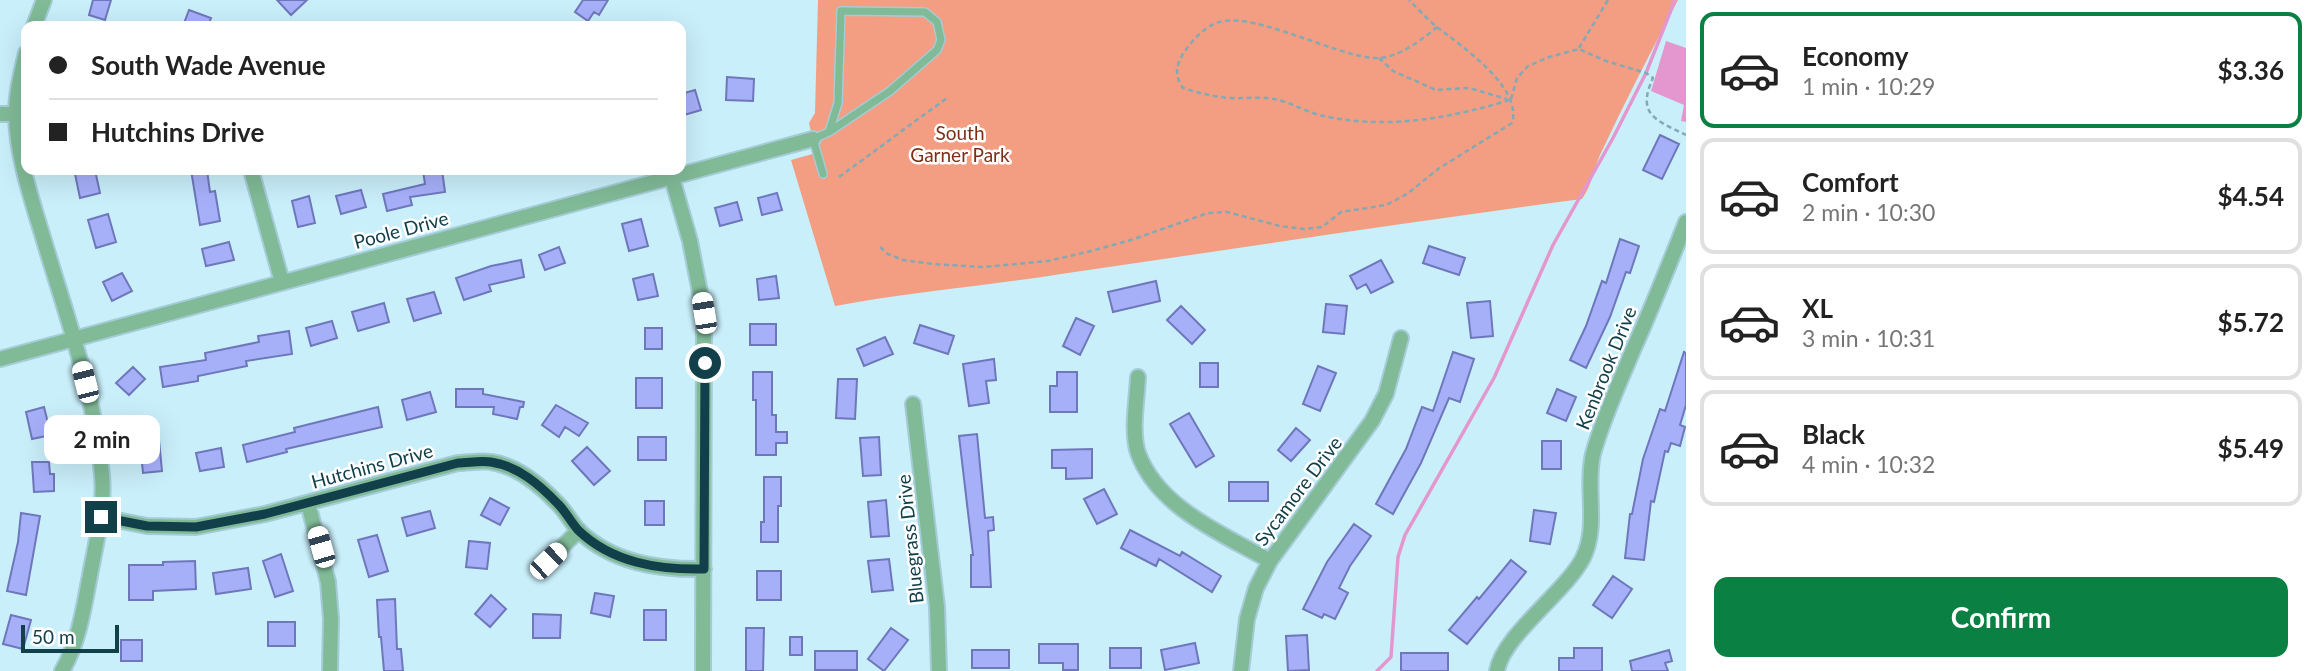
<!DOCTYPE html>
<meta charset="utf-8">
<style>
:root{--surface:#fff;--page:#f2f2f2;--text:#222;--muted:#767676;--line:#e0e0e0;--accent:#0b8043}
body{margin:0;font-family:Lato,sans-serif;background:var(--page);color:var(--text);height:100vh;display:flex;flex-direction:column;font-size:26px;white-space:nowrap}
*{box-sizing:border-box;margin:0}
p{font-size:23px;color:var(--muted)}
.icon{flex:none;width:38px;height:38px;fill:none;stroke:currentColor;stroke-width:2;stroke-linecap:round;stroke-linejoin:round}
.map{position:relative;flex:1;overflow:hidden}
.drawer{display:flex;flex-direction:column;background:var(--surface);width:630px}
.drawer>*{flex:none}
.hud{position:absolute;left:21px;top:21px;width:665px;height:154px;border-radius:14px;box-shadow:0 7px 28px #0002;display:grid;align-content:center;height:154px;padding:0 28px;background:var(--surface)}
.scale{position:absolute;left:21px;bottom:18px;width:98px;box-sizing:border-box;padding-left:7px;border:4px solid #11404b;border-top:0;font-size:19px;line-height:24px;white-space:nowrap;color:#11404b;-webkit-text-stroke:5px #fff;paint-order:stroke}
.end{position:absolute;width:32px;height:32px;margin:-16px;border:9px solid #11404b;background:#fff;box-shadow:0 0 0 4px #fff}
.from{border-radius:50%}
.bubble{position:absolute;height:49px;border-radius:14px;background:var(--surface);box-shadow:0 7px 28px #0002;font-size:23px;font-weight:700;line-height:49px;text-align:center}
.car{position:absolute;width:21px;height:42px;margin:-21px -10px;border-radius:9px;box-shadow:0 0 5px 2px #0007;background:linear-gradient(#fff 24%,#345 0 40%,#fff 0 76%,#345 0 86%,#fff 0)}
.hud b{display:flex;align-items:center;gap:24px;height:66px;font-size:26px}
.hud b+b{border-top:2px solid var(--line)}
.hud i{width:18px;height:18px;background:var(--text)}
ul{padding:12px 0 0;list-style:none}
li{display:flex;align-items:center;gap:21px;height:116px;margin:0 14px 10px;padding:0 14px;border:4px solid var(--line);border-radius:14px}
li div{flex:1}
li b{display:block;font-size:26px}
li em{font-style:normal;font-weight:700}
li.selected{border-color:var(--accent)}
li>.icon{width:63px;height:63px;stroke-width:1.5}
.primary-button{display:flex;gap:14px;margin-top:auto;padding:14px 28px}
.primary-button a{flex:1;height:80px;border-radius:14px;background:var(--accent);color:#fff;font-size:28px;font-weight:700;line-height:80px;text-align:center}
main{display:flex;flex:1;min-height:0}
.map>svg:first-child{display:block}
.green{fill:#f39d83}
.water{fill:#e397ce}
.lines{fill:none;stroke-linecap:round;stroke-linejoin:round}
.stream{stroke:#e397ce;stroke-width:3.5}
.building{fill:#a6b0f9;stroke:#6f77bb;stroke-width:2}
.service-casing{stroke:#a4ccd7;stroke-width:10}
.minor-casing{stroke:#a4ccd7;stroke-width:18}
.path{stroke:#81aab5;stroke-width:2.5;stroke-dasharray:5 3.5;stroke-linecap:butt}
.service{stroke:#80ba97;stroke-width:7}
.minor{stroke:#80ba97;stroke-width:14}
.route{stroke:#11404b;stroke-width:9}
.labels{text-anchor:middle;stroke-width:5;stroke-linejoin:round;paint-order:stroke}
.park-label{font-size:19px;fill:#7d2f16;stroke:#fff}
.street-label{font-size:19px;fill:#11404b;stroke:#fff}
</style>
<main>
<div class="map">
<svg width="1686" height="671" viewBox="0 0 1686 671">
<rect width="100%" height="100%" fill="#c9effa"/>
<path class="green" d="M818,0h860c-27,51 -53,102 -78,155 -7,16 -7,28 -18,44 -174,23 -348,50 -521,75 -76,12 -151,18 -226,32l-44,-146 25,-7 -7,-30 6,-10z"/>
<path class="water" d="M1666,41l20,7v74l-5,-1 3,-16 -33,-14z"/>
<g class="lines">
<path class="stream" d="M1377,671l14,-14 7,-100 7,-22 89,-157 59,-133 60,-107 33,-65 29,-73"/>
</g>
<path class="building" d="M93,0h18l-6,20 -16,-5z
M277,0h30l-16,15z
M583,0h25l-9,15 -5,-3 -6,9 -13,-9z
M189,10l22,8 -3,8h-25z
M727,77l27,2 -1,22 -27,-1z
M695,90l6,20 -20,6v-22z
M1660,135l19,9 -17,35 -19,-9z
M95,170l5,23 -20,5 -5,-24z
M191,170h16l3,22 5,-1 5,30 -20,4z
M432,170h10l3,22 -35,5 2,8 -25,6 -4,-17 42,-10 -2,-13z
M361,190l5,17 -25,7 -5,-18z
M777,193l5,17 -20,5 -4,-17z
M309,196l6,27 -17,4 -6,-26z
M737,202l5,18 -22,6 -5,-18z
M108,214l8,28 -20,6 -8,-28z
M641,219l7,27 -19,5 -7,-27z
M1620,239l19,7 -9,27 -4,-1 -16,45 -24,51 -16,-8 16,-34 16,-45 4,2z
M229,242l5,18 -28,6 -4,-17z
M1429,246l36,12 -6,17 -36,-12z
M559,247l6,16 -20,7 -6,-15z
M521,260l3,17 -35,8 2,6 -27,9 -8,-22 35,-12z
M1381,260l12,22 -22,11 -5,-9 -9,5 -7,-13z
M122,273l10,18 -20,10 -9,-19z
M653,274l5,22 -20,4 -5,-21z
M776,276l3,22 -20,2 -2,-21z
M1156,281l4,20 -47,11 -5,-20z
M434,292l7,21 -27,8 -7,-22z
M1490,301l3,35 -22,2 -4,-35z
M384,303l5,19 -31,9 -6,-19z
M1326,304l21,2 -3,28 -21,-2z
M1181,306l24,24 -13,14 -25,-24z
M1076,318l18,8 -14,29 -17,-9z
M332,321l5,17 -26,8 -5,-18z
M750,324h26v21h-26z
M920,325l34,11 -6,18 -34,-11z
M645,328h17v21h-17z
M289,331l3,23 -46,7 1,5 -49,10v5l-35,6 -3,-20 46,-7 -1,-7 54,-11 -1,-6z
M885,337l8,17 -29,12 -7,-17z
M1453,352l21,7 -14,43 -11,-4 -28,65 -28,51 -17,-10 30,-55 16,-42 11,4z
M1684,352l2,1v52l-6,20 5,2 -5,19 -9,-3 -3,9 -3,-1 -11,51 -3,-1 -7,59 -19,-2 5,-44h2l11,-55 17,-50 5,2z
M994,359l2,21 -10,1 3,22 -20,3 -6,-42z
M1200,363h18v24h-18z
M1318,366l18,7 -16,38 -17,-7z
M133,367l12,12 -16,16 -13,-12z
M753,372h19v43h4v17h11v11h-11v12h-20v-55h-3z
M1057,372h20v40h-27v-26h7z
M636,378h26v30h-26z
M838,379h19l-2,40 -19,-1z
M456,389h27v5l41,8 -1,5h-3l-3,12 -24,-5 1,-7h-38z
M1557,389l19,8 -10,24 -19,-8z
M430,392l6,20 -29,8 -5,-20z
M556,405l32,18 -9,13 -14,-9 -6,10 -17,-12z
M44,407l7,28 -19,4 -6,-27z
M378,407l4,20 -96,22 1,3 -40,10 -4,-17 52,-13 -1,-4z
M1189,413l25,43 -18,11 -26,-43z
M1296,428l14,12 -19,21 -13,-11z
M977,434l8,84 8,-1 1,13 -6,1 3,56h-20v-32h2l-14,-119z
M638,437h28v23h-28z
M879,437l2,38 -18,1 -3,-38z
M159,440l3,31 -19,2 -3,-31z
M1542,441h19v28h-19z
M587,447l23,24 -16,14 -22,-24z
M221,448l3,19 -24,4 -4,-18z
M1092,449v29l-26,1v-11h-14v-18z
M32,462h17l1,12h4v17l-20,1z
M764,477h17v29h-3v36h-17v-20h3z
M1229,482h39v19h-39z
M1104,489l13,25 -20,10 -13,-25z
M490,498l19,10 -9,17 -19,-10z
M886,500l3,36 -18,1 -3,-35z
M645,501h19v24h-19z
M1534,510l22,3 -6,31 -20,-3z
M430,511l5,17 -28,8 -5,-18z
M21,513l19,3 -14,79 -19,-4 11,-49z
M1354,524l17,12 -21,30 -11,22 9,5 -13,26 -11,-5 -2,4 -19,-9 24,-47z
M1130,530l50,26 2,-4 39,24 -9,16 -53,-33 -3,7 -35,-18z
M377,535l11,36 -19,6 -11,-37z
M469,541l21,2 -3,26 -21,-2z
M281,554l12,37 -18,6 -12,-36z
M889,559l4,31 -21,2 -4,-31z
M1511,560l15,12 -59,72 -18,-14 28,-33 2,2z
M195,561l1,28 -43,2v9h-24v-35h34v-3z
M248,568l3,21 -35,5 -3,-21z
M757,571h24v29h-24z
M1613,576l19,13 -20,29 -19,-13z
M595,593l19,3 -4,21 -19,-4z
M491,595l15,14 -16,18 -15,-13z
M395,599l2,50h4l2,22h-19l-3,-34h-2l-2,-37z
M644,610h22v30h-22z
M533,614l28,1 -1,23h-27z
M11,615l20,5 -8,29 -20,-5z
M268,622h27v24h-27z
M746,628h18l-1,43h-17z
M891,628l17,12 -24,31 -16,-12z
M1307,635l2,35 -21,1 -2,-35z
M790,637h12v18h-12z
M121,640h21v21h-21z
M1195,643l4,20 -34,7 -4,-20z
M1039,644h39v26h-15v-7h-24z
M1110,648h31v20h-31z
M1574,648h28v23h-43v-13h15z
M972,650h37v18h-37z
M1669,650l3,11 -7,2 3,8h-36l-2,-10z
M815,651h42v19h-42z
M1401,653h47v18h-47z"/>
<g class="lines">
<defs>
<path id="service" d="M823,174l-10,-35 16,-7 61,-41 47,-41 4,-10 -4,-18 -12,-10 -84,-1 -3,92 -9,29"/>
<path id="minor" d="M34,26l10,-26
M26,53c-5,21 -10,41 -10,62 1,44 17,88 29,129 23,76 50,152 57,231 3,33 -6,68 -12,100 -6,32 -11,67 -28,96
M0,114h16
M251,170l31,112
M672,178l18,63 14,72 -1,358
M0,359l813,-220
M1138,377c-1,23 -7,54 0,76 20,55 85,81 132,108
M913,404l24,203 2,64
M308,503l20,79 3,37 -1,52
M101,517l46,9 49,1 69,-13 193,-51c10,0 23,-3 33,-1 27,4 49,23 67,42 8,8 13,18 20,26 34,33 81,40 126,39
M548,561l31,-31
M1241,671l6,-52 9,-31 14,-27 102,-140 14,-27 15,-56
M1497,671c6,-36 68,-78 86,-113 16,-32 2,-70 10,-104 10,-36 26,-70 40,-104 19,-42 36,-85 53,-128"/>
</defs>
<use href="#service" class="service-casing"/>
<use href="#minor" class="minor-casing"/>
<path class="path" d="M1437,27c-16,13 -39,32 -62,31 -42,-2 -128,-51 -161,-34 -13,6 -24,19 -31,30 -8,13 -8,22 0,34 16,5 31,9 48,10 14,1 28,-2 43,1 17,3 33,14 50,17 63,14 126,2 186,-16
M1579,48l29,-48
M1379,58l14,13 43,19 33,-2 38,11
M1511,99l6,-21 11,-12 21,-9 30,-8 27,12 40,12 7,5c-17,37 3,42 33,57
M839,177l108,-79
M880,247l8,7 15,6 30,4 51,3 64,-6 39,-9 44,-12 77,-27 19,-1 53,14 24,3 18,-2 19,-15 45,-7 21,-11 31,-25 74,-46c11,-36 -51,-77 -75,-96 -10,-8 -19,-18 -28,-27"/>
<use href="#service" class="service"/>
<use href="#minor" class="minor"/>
</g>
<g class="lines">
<path class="route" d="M101,517l46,9 49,1 69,-13 193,-51c10,0 23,-3 33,-1 27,4 49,23 67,42 8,8 13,18 20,26 34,33 81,40 126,39l1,-206"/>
</g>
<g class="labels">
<g class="park-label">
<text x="960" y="140">South<tspan x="960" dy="22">Garner Park</tspan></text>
</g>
<g class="street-label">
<text transform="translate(401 230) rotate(-15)" y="7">Poole Drive</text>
<text transform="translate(1606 368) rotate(-68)" y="7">Kenbrook Drive</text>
<text transform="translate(372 466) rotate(-15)" y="7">Hutchins Drive</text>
<text transform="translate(1298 491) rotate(-53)" y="7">Sycamore Drive</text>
<text transform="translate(910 539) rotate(-96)" y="7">Bluegrass Drive</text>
</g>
</g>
</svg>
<div class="scale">50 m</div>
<i class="end from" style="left:705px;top:363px"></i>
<i class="end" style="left:101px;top:517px"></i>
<div class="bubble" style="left:44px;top:415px;width:116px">2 min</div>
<i class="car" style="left:704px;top:313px;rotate:351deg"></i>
<i class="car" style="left:85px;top:382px;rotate:346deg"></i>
<i class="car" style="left:321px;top:547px;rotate:344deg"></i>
<i class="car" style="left:548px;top:561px;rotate:46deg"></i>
<div class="hud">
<b><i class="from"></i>South Wade Avenue</b>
<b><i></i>Hutchins Drive</b>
</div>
</div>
<section class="drawer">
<ul>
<li class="selected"><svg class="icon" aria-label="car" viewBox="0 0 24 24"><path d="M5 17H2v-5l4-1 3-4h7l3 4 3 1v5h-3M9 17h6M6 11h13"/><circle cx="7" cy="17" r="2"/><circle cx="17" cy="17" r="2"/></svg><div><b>Economy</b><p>1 min · 10:29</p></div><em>$3.36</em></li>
<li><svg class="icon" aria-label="car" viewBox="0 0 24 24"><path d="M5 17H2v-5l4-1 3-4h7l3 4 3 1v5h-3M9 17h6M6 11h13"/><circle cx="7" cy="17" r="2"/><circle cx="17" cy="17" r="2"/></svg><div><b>Comfort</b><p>2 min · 10:30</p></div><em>$4.54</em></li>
<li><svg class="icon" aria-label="car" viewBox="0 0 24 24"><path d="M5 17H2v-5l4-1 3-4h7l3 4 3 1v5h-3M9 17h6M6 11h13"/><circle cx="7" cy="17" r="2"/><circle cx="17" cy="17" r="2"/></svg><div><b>XL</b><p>3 min · 10:31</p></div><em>$5.72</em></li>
<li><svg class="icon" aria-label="car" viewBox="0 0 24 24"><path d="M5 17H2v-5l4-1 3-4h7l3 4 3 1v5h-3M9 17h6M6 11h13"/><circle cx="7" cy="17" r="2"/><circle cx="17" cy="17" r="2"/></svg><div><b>Black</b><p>4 min · 10:32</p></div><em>$5.49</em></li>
</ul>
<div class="primary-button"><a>Confirm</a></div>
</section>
</main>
